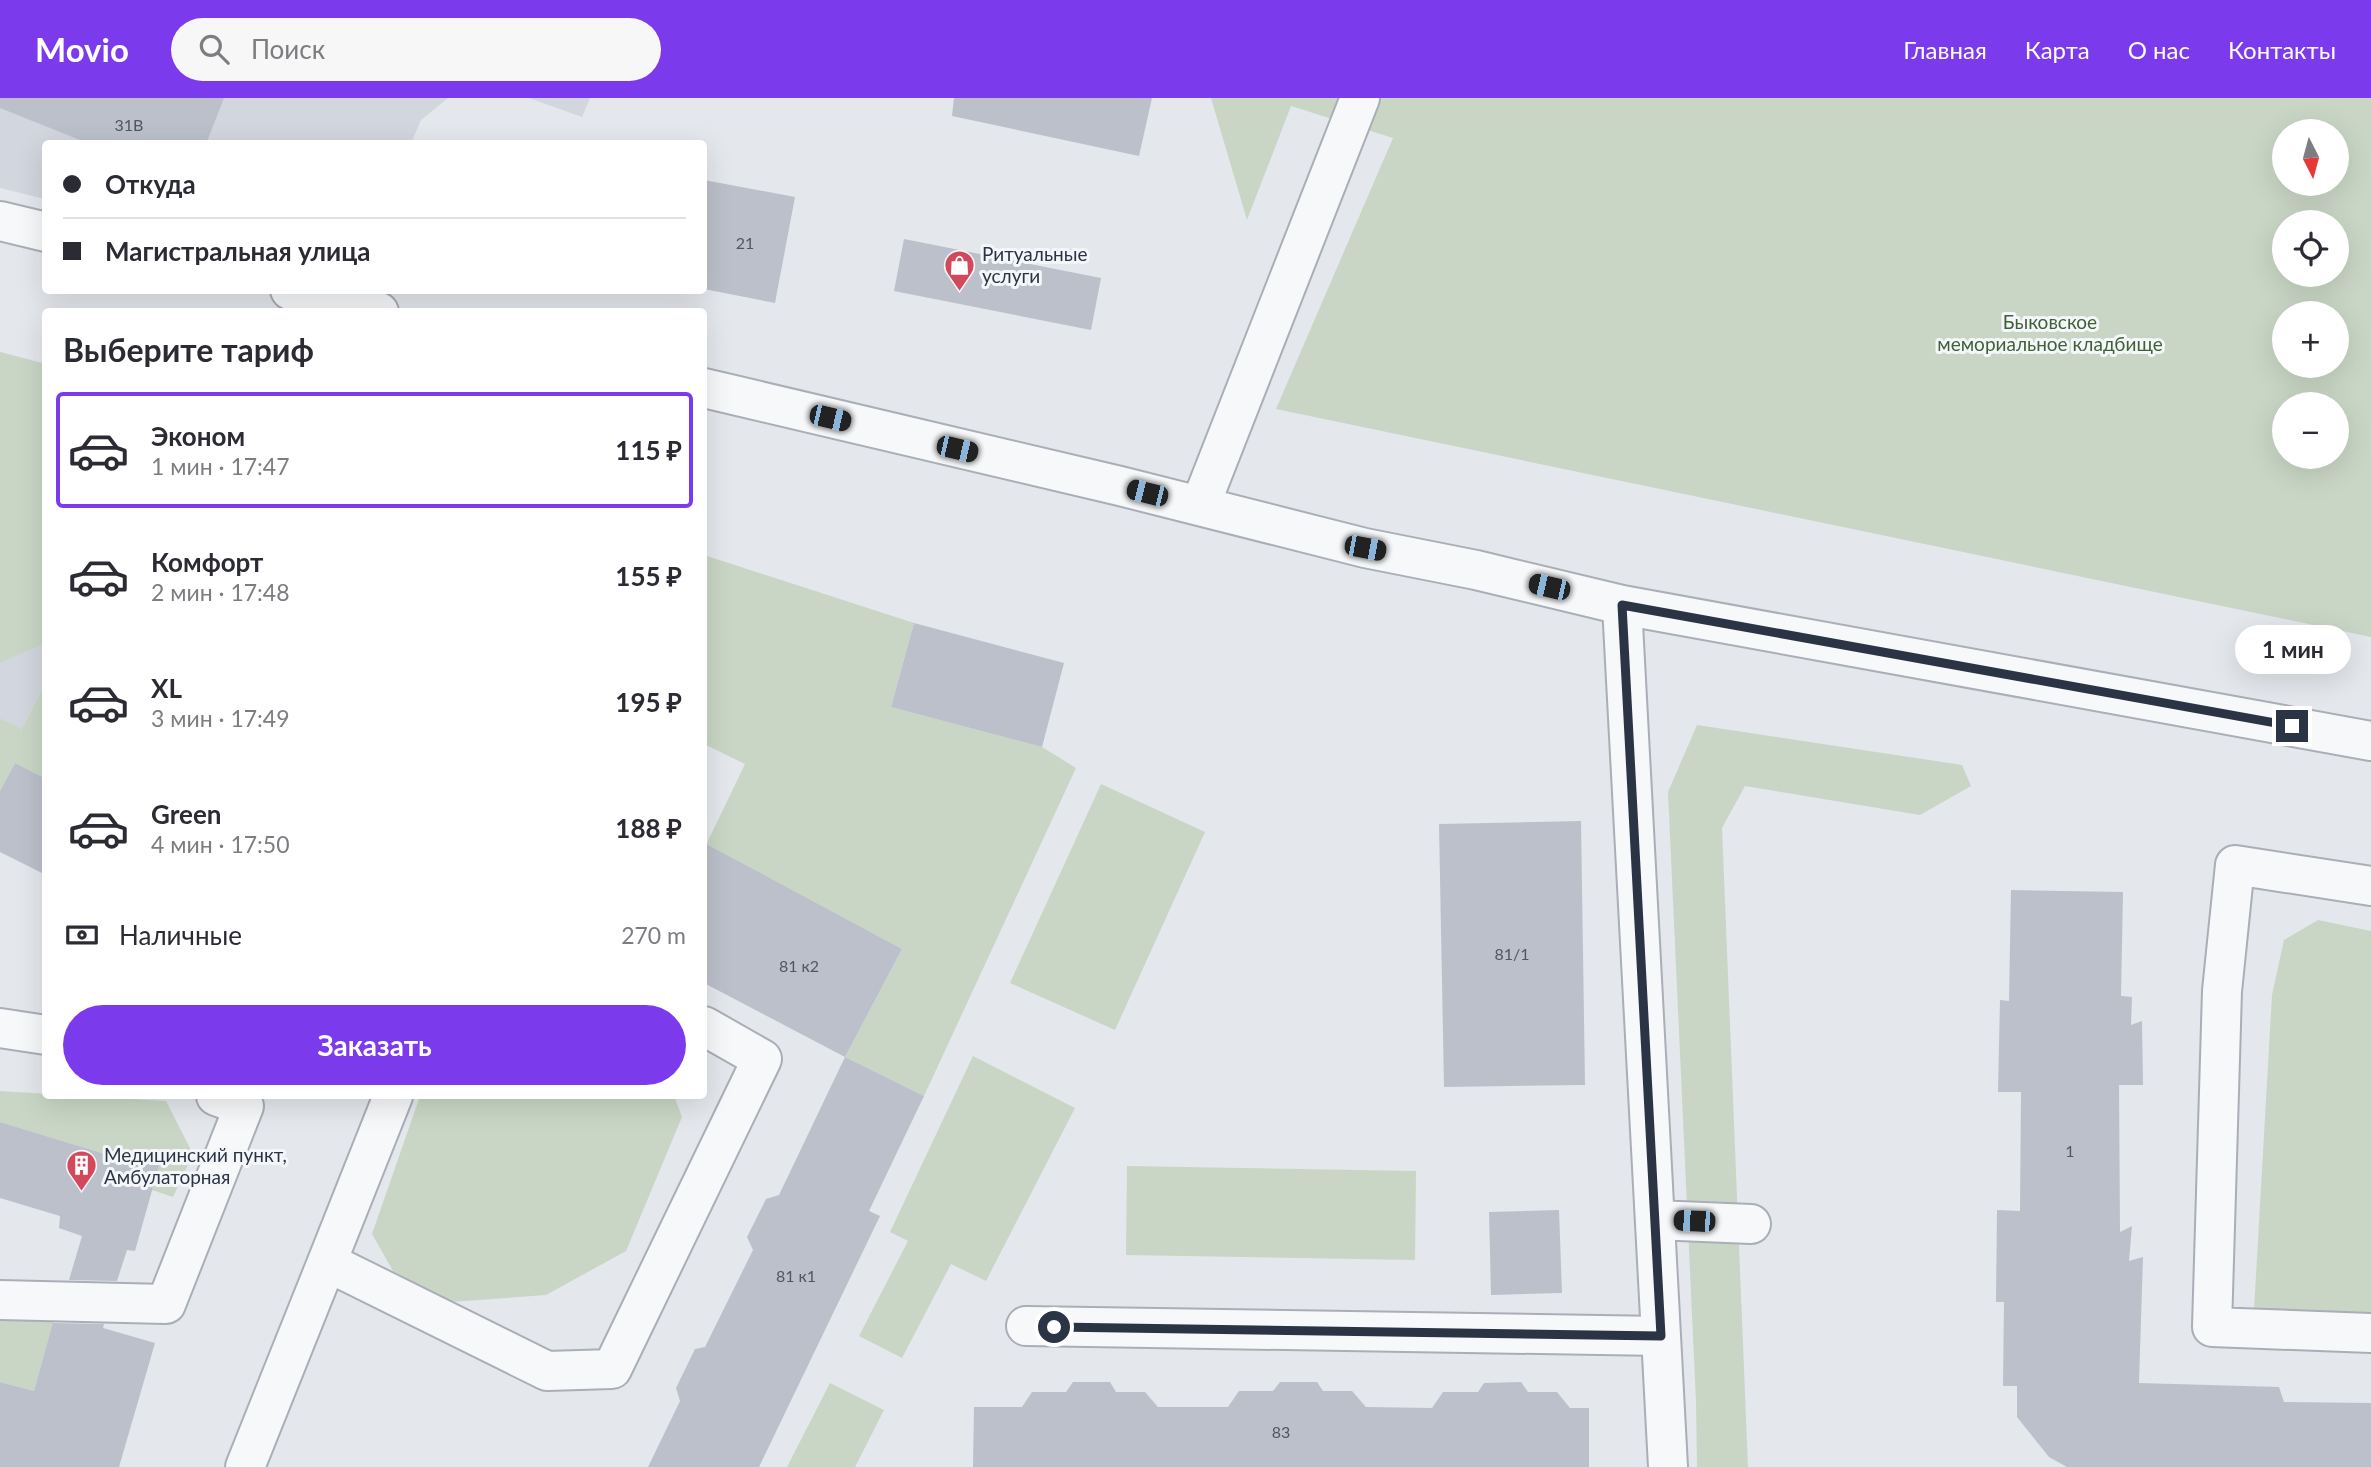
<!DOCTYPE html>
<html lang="ru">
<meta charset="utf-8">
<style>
:root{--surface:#fff;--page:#f7f7f7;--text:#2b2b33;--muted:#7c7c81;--line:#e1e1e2;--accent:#7c3aed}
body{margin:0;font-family:Lato,sans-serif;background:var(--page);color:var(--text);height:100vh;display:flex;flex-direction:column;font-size:26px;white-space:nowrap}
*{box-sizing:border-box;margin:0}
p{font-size:23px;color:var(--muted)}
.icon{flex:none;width:38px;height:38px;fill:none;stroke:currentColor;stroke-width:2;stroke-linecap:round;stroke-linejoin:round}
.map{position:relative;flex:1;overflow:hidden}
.side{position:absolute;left:42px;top:210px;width:665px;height:791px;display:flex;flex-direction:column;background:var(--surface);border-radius:7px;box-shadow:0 7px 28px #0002}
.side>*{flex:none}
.hud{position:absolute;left:42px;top:42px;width:665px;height:154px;border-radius:7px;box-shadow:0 7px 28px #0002;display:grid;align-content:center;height:154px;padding:0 21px;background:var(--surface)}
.needle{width:46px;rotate:174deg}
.controls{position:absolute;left:2272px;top:21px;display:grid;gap:14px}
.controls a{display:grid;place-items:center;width:77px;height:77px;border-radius:50%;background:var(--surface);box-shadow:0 7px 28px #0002;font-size:35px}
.end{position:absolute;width:32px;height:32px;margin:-16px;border:9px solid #2b3445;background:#fff;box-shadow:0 0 0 4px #fff}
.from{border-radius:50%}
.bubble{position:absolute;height:49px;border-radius:24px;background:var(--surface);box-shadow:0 7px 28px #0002;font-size:23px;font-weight:700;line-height:49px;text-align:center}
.car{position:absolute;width:21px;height:42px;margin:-21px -10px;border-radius:9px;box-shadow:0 0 5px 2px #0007;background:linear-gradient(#222 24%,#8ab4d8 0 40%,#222 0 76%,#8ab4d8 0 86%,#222 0)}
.hud b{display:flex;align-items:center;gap:24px;height:66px;font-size:26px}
.hud b+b{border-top:2px solid var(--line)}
.hud i{width:18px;height:18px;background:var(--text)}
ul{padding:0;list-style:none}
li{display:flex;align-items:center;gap:21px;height:116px;margin:0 14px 10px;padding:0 7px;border:4px solid transparent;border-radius:7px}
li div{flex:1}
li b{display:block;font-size:26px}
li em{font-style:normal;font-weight:700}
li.current{border-color:var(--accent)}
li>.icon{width:63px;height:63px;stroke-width:1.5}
h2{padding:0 21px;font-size:32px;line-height:84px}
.pay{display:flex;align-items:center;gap:18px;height:77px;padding:0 21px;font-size:26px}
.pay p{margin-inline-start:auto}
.primary-button{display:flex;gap:14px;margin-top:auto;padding:14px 21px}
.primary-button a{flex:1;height:80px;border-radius:42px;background:var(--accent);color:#fff;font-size:28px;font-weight:700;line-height:80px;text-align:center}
header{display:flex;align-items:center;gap:42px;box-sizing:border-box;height:98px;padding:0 35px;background:var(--accent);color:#fff}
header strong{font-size:33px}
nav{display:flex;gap:38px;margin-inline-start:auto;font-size:24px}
.search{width:490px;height:63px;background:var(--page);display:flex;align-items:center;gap:18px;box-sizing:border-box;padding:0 24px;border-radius:38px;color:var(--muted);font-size:26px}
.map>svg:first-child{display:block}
.built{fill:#d2d6de}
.green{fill:#c9d6c5;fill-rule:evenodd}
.building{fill:#bbc0ca}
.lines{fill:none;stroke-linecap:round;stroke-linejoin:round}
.minor-casing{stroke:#a9aeb7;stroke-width:42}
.minor{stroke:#f7f8fa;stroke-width:38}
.route{stroke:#2b3445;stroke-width:9}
.labels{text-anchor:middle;stroke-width:6;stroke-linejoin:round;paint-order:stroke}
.number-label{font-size:16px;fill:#4f5766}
.poi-label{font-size:19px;fill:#2b3445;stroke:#f4f6f9;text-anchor:start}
.park-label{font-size:19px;fill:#3f6138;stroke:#f4f6f9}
</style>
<header>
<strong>Movio</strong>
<div class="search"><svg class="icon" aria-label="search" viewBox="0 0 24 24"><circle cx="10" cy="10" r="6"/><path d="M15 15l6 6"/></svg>Поиск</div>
<nav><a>Главная</a><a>Карта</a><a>О нас</a><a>Контакты</a></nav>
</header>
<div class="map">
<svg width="2371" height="1369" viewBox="0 0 2371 1369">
<rect width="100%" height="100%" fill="#e4e7ec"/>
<path class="built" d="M0,0h448l-27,22 -10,23 -365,1 -1,55 -45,-11z
M529,0h61l-8,19z
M0,254l45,12v320l-23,45 -22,-11z"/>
<path class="green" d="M1211,0h1160v539l-1095,-228 117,-271 -102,-32 -44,114zM2284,33h52v53h-52zM2284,124h52v53h-52zM2284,215h52v53h-52zM2284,306h52v53h-52z
M0,254l46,12 -1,279 -45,20z
M704,457l210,68 -23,84 151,40 34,21 -152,328 -79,-39 57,-108 -196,-104 39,-81 -41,-20z
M45,586v95l-30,-16 -15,28v-73l22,11z
M1697,627l265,40 9,21 -51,29 -175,-29 -23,42 26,639h-51l-1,-65 -28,-610z
M1101,686l104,48 -90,198 -105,-47z
M2318,822l53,11v402l-118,-5 19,-333 12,-55z
M973,958l102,52 -89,173 -35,-17 -49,94 -43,-22 49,-95 -18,-9z
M0,993l166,10 27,53 -20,43 -21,-7 8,-28 -53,-15 -2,7 -105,-32z
M420,998h254l8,21 -56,134 -80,44 -95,7 -58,-31 -21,-37z
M1127,1068l289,5 -1,89 -289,-5z
M0,1217h56l-22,76 -34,-9z
M830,1285l54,27 -29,57h-68z"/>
<path class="building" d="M0,0h224l-18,46h-116l-90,-36z
M954,0h198l-13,58 -187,-40z
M704,82l91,17 -20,106 -71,-14z
M904,141l197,39 -10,52 -197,-39z
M914,525l150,40 -22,84 -151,-40z
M15,665l31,16v96l-46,-23v-61z
M1581,723l4,264 -141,2 -5,-263z
M704,745l198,106 -57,108 -141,-74z
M2011,792l112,2 -2,104 11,1 -1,28 11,-4 1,64h-24l1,147 12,-6 -3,35 14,-4 -4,126 140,4 5,15 87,1v64h-304l-18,-10 -32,-40v-31h-14l1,-84h-8l1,-92 23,1 1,-119h-23l2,-92 9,1z
M845,959l79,39 -55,115 11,5 -121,251h-111l32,-66 -4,-13 19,-39 10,-2 48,-97 -6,-13 19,-38 13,-4z
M0,1024l105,32 1,-7 54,15 -25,89 -8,-1 -10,31 -48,-1 13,-44 -23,-8 1,-12 -60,-18z
M1559,1112l3,83 -71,2 -2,-83z
M53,1225l51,1 -1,4 52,15 -36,124h-119v-85l34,9z
M1073,1284h37l6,10h29l13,15h70l11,-16h34l7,-9h37l6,9h29l14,16 66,1 11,-16h35l6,-9 37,-1 7,10h29l13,16h19v59h-616l1,-60h48l10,-15h34z"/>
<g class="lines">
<defs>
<path id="minor" d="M0,123l46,11
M290,192l89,22
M704,290l416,98 245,62 111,22 146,35 749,136
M1200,408l160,-408
M1622,507l46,862
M2371,788l-136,-21 -13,126 -10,336 159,6
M0,930l46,7
M1655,1122l96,4
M327,1164l66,-166
M0,1202l166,4 78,-198 -28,-10
M1026,1228l635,10
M245,1369l82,-205 220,109 65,-2 150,-310 -58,-33"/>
</defs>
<use href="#minor" class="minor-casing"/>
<use href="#minor" class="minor"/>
</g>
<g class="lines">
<path class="route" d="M1054,1229l607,9 -39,-731 670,121"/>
</g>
<defs>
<symbol id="shop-pin" viewBox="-11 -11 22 30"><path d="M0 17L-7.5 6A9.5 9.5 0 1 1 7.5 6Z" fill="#d1495b" stroke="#f4f6f9"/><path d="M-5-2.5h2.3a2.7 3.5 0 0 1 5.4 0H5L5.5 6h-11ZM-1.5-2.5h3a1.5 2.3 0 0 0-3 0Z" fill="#fff"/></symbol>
<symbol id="building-pin" viewBox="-11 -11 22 30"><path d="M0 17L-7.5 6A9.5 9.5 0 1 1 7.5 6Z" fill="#d1495b" stroke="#f4f6f9"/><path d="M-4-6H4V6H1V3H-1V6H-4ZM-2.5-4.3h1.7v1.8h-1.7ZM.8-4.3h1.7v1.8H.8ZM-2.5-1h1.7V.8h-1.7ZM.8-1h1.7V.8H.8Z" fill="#fff"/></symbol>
</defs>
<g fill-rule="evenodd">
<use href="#shop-pin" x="942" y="150" width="35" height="47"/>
<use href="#building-pin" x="64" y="1050" width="35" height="47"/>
</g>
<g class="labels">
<g class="number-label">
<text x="129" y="33">31В</text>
<text x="745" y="151">21</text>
<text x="1512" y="862">81/1</text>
<text x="799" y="874">81 к2</text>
<text x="2070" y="1059">1</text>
<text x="796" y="1184">81 к1</text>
<text x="1281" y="1340">83</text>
</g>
<g class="poi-label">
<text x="982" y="163">Ритуальные<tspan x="982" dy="22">услуги</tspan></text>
<text x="104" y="1064">Медицинский пункт,<tspan x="104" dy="22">Амбулаторная</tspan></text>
</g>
<g class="park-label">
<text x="2050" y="231">Быковское<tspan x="2050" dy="22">мемориальное кладбище</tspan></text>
</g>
</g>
</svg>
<div class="controls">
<a><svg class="needle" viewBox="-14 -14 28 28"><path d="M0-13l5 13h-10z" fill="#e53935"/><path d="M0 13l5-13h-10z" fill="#7c7c81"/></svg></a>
<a><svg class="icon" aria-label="locate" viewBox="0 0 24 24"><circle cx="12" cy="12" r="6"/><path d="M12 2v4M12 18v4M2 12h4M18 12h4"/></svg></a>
<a>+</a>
<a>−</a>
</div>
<i class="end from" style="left:1054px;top:1229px"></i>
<i class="end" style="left:2292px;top:628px"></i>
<div class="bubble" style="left:2235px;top:527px;width:116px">1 мин</div>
<i class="car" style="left:830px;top:320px;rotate:103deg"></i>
<i class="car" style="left:957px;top:351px;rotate:103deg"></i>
<i class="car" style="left:1147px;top:395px;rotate:284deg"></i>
<i class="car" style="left:1365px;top:450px;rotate:101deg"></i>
<i class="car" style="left:1549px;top:489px;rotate:283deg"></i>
<i class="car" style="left:1694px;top:1123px;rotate:272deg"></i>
<div class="hud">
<b><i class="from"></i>Откуда</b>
<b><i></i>Магистральная улица</b>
</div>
<section class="side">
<h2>Выберите тариф</h2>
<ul>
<li class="current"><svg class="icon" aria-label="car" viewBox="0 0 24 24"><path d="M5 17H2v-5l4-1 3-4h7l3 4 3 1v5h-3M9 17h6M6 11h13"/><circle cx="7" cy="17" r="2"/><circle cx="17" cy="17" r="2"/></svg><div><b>Эконом</b><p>1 мин · 17:47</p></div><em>115 ₽</em></li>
<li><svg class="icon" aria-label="car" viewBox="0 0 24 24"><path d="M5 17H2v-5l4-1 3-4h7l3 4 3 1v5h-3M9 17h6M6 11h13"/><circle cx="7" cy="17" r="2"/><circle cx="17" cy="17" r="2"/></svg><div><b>Комфорт</b><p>2 мин · 17:48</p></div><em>155 ₽</em></li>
<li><svg class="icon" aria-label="car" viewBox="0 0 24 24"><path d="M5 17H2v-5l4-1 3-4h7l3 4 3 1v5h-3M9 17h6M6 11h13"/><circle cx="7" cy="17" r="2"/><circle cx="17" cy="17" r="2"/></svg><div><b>XL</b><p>3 мин · 17:49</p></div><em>195 ₽</em></li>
<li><svg class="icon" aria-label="car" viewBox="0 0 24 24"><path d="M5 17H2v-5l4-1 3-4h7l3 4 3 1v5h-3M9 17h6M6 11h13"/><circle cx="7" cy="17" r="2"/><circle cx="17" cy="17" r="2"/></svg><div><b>Green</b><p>4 мин · 17:50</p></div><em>188 ₽</em></li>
</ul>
<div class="pay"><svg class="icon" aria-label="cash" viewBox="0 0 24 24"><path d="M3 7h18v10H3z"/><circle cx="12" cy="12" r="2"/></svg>Наличные<p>270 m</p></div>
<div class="primary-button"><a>Заказать</a></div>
</section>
</div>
